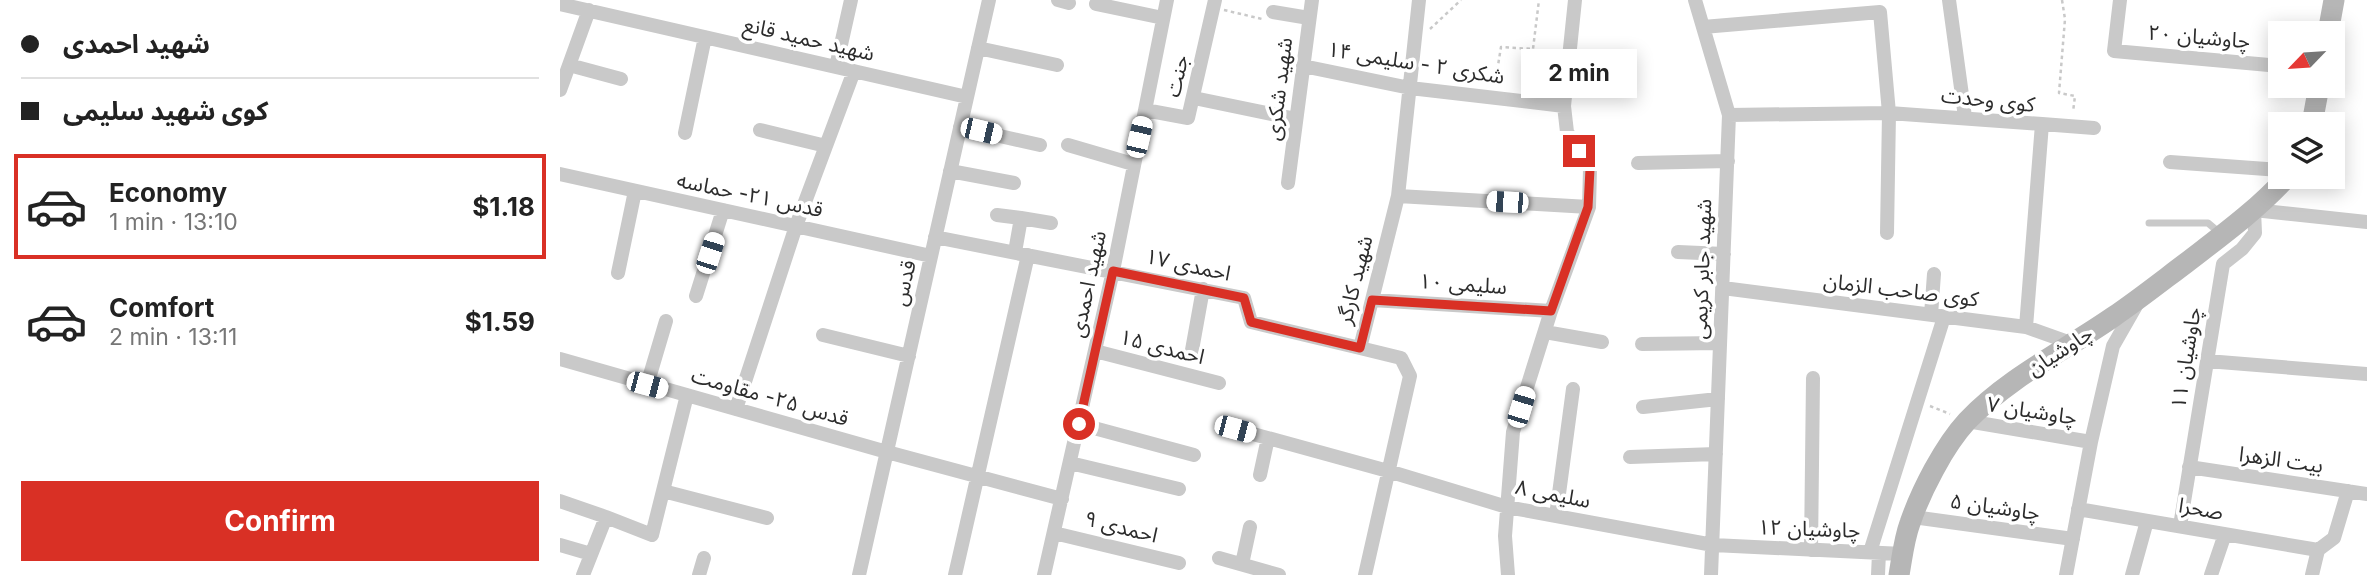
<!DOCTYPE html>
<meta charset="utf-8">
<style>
:root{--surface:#fff;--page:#f6f6f6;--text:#222;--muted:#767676;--line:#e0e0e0;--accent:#d93025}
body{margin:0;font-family:Inter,"Noto Sans Arabic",sans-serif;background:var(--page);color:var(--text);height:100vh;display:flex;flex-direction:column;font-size:26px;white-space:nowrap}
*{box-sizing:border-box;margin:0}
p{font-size:23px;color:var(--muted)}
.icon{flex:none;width:38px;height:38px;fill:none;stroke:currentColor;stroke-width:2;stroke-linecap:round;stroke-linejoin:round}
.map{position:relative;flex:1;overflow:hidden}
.drawer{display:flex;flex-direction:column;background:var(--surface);width:560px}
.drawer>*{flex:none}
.banner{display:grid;align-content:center;height:154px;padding:0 21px;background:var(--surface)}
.needle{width:46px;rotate:245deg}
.buttons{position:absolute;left:1708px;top:21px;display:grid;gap:14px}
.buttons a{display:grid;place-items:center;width:77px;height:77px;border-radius:0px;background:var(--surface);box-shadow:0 4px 18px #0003;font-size:35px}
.end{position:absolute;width:32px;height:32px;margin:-16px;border:9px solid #d93025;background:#fff;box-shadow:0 0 0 4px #fff}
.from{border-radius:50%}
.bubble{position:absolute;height:49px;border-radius:0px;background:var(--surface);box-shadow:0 4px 18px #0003;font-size:23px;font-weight:700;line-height:49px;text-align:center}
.car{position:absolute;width:21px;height:42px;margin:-21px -10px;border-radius:9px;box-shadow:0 0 5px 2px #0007;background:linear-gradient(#fff 24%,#345 0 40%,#fff 0 76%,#345 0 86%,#fff 0)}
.banner b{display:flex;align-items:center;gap:24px;height:66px;font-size:26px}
.banner b+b{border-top:2px solid var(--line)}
.banner i{width:18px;height:18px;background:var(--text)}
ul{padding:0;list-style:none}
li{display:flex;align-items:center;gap:21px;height:105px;margin:0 14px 10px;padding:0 7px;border:4px solid transparent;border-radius:0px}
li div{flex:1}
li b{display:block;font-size:26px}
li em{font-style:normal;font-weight:700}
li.on{border-color:var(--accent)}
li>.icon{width:63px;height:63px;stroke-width:1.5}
.button{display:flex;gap:14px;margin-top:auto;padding:14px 21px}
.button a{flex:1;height:80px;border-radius:0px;background:var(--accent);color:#fff;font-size:28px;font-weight:700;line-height:80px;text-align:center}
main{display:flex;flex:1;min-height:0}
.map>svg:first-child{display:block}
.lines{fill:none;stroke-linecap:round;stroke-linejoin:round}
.path{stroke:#c9c9c9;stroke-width:2.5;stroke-dasharray:3.5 3.5;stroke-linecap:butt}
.service{stroke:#c9c9c9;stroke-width:7}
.minor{stroke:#c9c9c9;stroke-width:14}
.secondary{stroke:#b6b6b6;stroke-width:21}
.route{stroke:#d93025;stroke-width:9}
.labels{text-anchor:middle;stroke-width:7;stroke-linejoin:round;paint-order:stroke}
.street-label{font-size:21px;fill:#2c2c2c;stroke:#fff}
</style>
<main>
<section class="drawer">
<div class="banner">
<b><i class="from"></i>شهید احمدی</b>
<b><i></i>کوی شهید سلیمی</b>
</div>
<ul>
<li class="on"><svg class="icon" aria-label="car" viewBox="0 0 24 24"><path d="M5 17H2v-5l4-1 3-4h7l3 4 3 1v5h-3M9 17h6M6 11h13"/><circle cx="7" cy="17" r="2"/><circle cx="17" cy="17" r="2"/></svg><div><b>Economy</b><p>1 min · 13:10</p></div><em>$1.18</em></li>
<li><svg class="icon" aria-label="car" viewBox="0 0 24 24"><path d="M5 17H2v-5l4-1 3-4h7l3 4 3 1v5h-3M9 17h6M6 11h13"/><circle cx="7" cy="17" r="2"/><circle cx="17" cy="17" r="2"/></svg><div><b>Comfort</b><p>2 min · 13:11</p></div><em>$1.59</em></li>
</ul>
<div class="button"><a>Confirm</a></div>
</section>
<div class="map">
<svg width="1807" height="575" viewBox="0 0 1807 575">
<rect width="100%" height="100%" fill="#fff"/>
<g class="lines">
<path class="path" d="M1502,0l3,19 -6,74 16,3 -2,16
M664,10l38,9
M870,29l31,-29
M935,84l6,-37 32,2 6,-49
M1370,406l20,8"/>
<path class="service" d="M1589,223h59l13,11"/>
<path class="minor" d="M498,0l11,3
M1135,0l34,115 -18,460
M1389,0l16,117
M1560,0l-6,51 166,15
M0,4l407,93
M536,4l67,14
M713,12l36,6
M1143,27l177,-15 9,101 -2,120
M418,48l79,17
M9,65l52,14
M743,66l107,22 154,18
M276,67l15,-67
M0,90l29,-80
M634,98l102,21
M585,110l43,8 27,-118
M1169,115l160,-2 153,11 -16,203
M1482,124l52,4
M400,127l80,18
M200,130l66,16
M125,133l20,-96
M508,145l65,19
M1610,162l110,8
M1078,163l90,-2
M390,171l64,12
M0,174l371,82
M728,183l24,-183
M838,196l191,11
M437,215l24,3 -6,34
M461,218l30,5
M375,237l309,61 7,24 109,26
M1118,252l46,2
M58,273l17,-82
M1163,288l303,39 45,16
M136,296l27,-86
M812,300l179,11
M1371,315l3,-41
M985,332l57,10
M263,335l86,21
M1082,344l78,-1
M632,350l11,-61
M535,351l124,32
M0,359l327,93 175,47
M1647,361l160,13
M87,385l19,-64
M1083,407l75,-8
M176,409l60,-183 58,-155
M1407,421l124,21
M519,424l115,31
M675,429l153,42 119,36 206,38 190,9
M1070,457l86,-3
M510,463l109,26
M1629,467l178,27
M700,475l8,-37
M103,491l104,27
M0,501l46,16
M1518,509l240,41
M996,516l17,-127
M1353,517l160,22
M1620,526l43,-262 19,-15 13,-16 -1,-23 113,12
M494,533l125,30
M0,545l31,9
M1251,550l2,-172
M1310,552l74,-235
M659,558l60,17
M682,564l8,-37
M23,575l23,-58 46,18 35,-140
M139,575l5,-17
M299,575l130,-575
M395,575l73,-320
M484,575l69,-304 54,-271
M805,575l45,-199 -9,-18 -41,-10 38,-152 21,-196
M948,575l-3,-39 8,-104 38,-121 38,-104 1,-38 -23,-37 -3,-26 11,-106
M1318,575l1,-22
M1506,575l25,-133 22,-96 24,-42
M1572,575l15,-54
M1651,575l14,-41
M1752,575l6,-25 16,-12 14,-47"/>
<path class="secondary" d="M1768,33l6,-33
M1752,124l7,-38
M1339,575c3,-17 5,-36 11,-52 11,-32 34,-77 57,-102 42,-44 97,-70 146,-104 25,-17 49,-36 73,-54 35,-27 71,-53 101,-86"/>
</g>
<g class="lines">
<path class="route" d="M519,424l34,-153 131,27 7,24 109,26 12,-48 179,11 37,-104 2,-38 -11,-18"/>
</g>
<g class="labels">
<g class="street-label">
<text transform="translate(1639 37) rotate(5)" y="7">چاوشیان ۲۰</text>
<text transform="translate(249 39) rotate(13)" y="7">شهید حمید قانع</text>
<text transform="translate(856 63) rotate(9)" y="7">شکری ۲ - سلیمی ۱۴</text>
<text transform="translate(617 76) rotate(-77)" y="7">جنت</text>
<text transform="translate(719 89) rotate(-83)" y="7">شهید شکری</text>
<text transform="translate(1428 100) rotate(6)" y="7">کوی وحدت</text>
<text transform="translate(190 195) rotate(12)" y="7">قدس ۲۱- حماسه</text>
<text transform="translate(628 265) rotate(12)" y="7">احمدی ۱۷</text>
<text transform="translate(1142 269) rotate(-88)" y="7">شهید جابر کریمی</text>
<text transform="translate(795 280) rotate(-76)" y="7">شهید کارگر</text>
<text transform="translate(344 283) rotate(-77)" y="7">قدس</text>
<text transform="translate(528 284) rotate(-78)" y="7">شهید احمدی</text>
<text transform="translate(903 284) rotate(4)" y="7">سلیمی ۱۰</text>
<text transform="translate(1341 290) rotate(7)" y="7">کوی صاحب الزمان</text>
<text transform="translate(602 347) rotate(14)" y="7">احمدی ۱۵</text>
<text transform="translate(1500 351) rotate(-33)" y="7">چاوشیان</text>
<text transform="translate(1626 358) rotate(-81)" y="7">چاوشیان ۱۱</text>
<text transform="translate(210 397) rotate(16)" y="7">قدس ۲۵- مقاومت</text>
<text transform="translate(1472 411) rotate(9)" y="7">چاوشیان ۷</text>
<text transform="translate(1721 460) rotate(8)" y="7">بیت الزهرا</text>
<text transform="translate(993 494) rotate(11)" y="7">سلیمی ۸</text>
<text transform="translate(1435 507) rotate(8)" y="7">چاوشیان ۵</text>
<text transform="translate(1641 509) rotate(10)" y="7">صحرا</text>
<text transform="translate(561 527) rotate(14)" y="7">احمدی ۹</text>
<text transform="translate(1249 529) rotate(2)" y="7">چاوشیان ۱۲</text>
</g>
</g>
</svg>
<div class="buttons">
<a><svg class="needle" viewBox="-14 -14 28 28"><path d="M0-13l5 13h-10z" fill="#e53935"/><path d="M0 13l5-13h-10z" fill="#767676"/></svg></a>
<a><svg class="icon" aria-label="layers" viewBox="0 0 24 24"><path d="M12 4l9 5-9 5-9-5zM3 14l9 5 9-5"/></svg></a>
</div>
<i class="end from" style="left:519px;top:424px"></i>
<i class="end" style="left:1019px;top:151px"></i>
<div class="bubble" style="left:961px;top:49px;width:116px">2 min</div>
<i class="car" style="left:421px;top:131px;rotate:103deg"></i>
<i class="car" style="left:579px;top:137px;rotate:13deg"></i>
<i class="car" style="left:947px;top:202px;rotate:273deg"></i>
<i class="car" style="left:150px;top:253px;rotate:18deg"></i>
<i class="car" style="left:87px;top:385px;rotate:105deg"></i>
<i class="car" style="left:961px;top:407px;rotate:17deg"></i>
<i class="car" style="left:675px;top:429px;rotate:105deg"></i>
</div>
</main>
